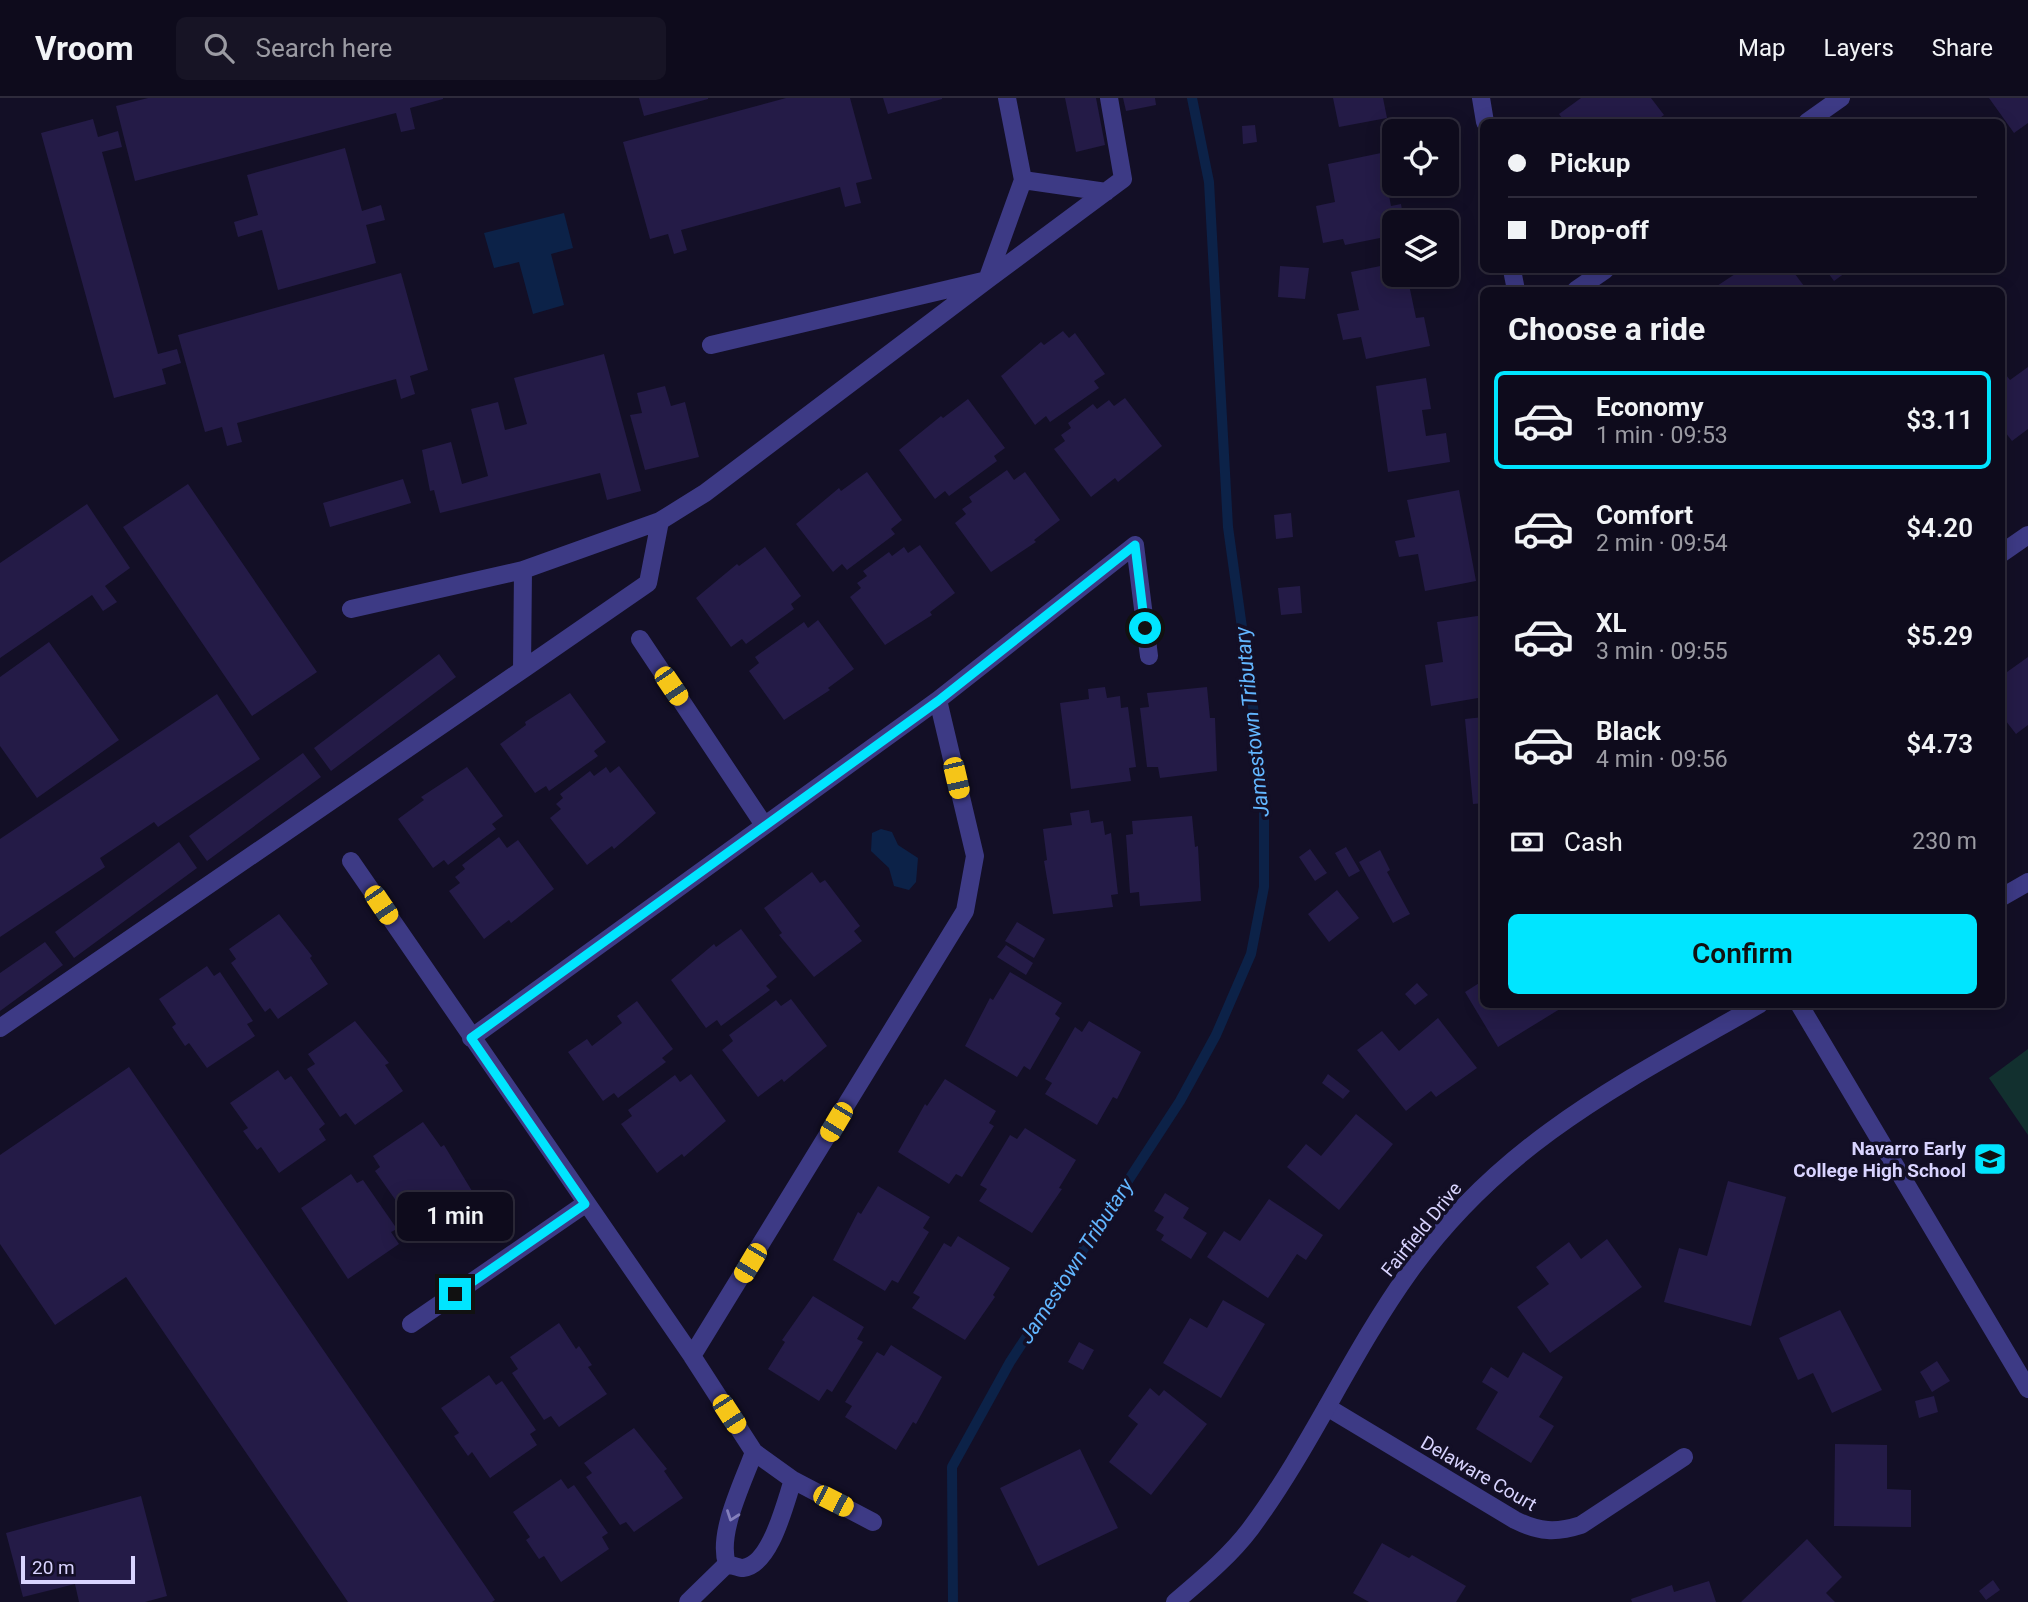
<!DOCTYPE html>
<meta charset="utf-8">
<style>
:root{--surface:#0e0b1c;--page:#171425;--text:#f1f3f6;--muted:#9b9ba3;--line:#2e2b3b;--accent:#00e5ff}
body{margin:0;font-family:Roboto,sans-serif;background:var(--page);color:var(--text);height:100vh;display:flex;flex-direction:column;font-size:26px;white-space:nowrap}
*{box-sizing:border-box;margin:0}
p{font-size:23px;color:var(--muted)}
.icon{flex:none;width:38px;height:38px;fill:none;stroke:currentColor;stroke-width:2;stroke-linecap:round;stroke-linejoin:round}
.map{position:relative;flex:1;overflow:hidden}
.sheet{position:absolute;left:1480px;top:189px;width:525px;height:721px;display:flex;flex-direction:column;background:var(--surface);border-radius:10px;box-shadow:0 4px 18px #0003,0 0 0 2px var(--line)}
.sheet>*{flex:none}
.top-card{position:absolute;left:1480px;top:21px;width:525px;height:154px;border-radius:10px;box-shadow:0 4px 18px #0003,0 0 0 2px var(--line);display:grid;align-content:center;height:154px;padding:0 28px;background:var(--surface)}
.tools{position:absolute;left:1382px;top:21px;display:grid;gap:14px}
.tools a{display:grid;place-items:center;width:77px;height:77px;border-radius:10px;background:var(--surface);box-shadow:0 4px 18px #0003,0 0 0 2px var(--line);font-size:35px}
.scale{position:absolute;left:21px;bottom:18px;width:114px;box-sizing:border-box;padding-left:7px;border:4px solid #d9d4ff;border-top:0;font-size:19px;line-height:24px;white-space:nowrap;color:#d9d4ff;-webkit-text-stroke:5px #130f26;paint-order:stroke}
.end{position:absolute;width:32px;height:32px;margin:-16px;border:9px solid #00e5ff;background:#111;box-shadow:0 0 0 4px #111}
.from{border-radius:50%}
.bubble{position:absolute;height:49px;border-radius:10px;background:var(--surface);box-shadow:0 4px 18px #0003,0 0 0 2px var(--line);font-size:23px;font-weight:600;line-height:49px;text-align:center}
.car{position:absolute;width:21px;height:42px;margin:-21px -10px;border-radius:9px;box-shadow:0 0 5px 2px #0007;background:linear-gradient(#f5c518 24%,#345 0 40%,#f5c518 0 76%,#345 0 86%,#f5c518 0)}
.top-card b{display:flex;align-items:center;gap:24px;height:66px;font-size:26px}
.top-card b+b{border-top:2px solid var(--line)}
.top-card i{width:18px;height:18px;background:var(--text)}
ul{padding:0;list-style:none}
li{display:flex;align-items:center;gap:21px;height:98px;margin:0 14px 10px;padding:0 14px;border:4px solid transparent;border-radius:10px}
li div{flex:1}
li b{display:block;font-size:26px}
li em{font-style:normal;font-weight:600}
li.selected{border-color:var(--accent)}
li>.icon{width:63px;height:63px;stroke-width:1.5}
h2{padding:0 28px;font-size:32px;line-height:84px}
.pay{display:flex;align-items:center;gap:18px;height:77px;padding:0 28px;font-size:26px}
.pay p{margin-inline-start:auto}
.button{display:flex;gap:14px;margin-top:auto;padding:14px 28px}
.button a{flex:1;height:80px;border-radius:10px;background:var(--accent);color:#111;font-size:28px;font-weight:600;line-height:80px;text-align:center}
header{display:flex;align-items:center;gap:42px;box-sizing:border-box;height:98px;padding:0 35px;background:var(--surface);border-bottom:2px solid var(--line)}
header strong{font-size:33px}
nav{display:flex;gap:38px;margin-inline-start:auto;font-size:24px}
.search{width:490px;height:63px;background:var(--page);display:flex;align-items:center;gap:18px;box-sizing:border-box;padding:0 24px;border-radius:10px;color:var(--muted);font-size:26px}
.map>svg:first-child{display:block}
.green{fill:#12302f}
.water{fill:#0c2248}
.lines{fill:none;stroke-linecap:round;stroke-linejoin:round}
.stream{stroke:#0c2248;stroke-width:10}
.building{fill:#241b47}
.service{stroke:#3d3a85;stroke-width:18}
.minor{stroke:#3d3a85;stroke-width:18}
.tertiary{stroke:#3d3a85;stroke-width:18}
.oneway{stroke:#837fbc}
.route{stroke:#00e5ff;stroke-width:9}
.labels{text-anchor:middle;stroke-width:7;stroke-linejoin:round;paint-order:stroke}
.poi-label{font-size:19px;font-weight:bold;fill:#d9d4ff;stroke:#130f26;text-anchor:end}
.street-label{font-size:19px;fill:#d9d4ff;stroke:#130f26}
.water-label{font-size:21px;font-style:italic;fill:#62b6ff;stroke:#130f26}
</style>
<header>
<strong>Vroom</strong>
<div class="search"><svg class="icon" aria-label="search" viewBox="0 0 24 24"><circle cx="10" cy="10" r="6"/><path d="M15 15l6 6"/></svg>Search here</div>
<nav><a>Map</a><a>Layers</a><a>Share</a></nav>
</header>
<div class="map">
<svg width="2028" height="1504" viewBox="0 0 2028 1504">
<rect width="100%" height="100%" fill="#130f26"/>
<path class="green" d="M2028,951v86l-39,-57z"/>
<path class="water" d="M564,115l9,35 -22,6 13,51 -31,9 -14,-52 -25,6 -10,-35z
M881,731l11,3 6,13 20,13 -2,24 -7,8 -15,-4 -5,-18 -18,-17 1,-18z"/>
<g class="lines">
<path class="stream" d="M953,1504l-1,-135 58,-105 170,-261 36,-66 35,-81 13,-67v-101l-36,-259 -19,-345 -17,-84"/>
</g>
<path class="building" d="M148,0h295v1l-33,9 5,21 -14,3 -5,-19 -8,2 -253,66 -19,-75z
M639,0h69v1l-64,17z
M786,0h64l22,81 -16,4 5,20 -16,4 -5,-20 -159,43 6,20 -13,4 -6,-20 -18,5 -27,-97z
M883,0h59v1l-54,15z
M1065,0h31l9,47 -29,7z
M1123,0h32l1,7 -30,6z
M1333,0h50l4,20 -48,9z
M1581,0h70l13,17 -10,7h-89l-6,-8z
M1989,0h39v25l-14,10z
M93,21l5,18 20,-6 4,16 -20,5 56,202 19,-5 4,14 -19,6 4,15 -52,14 -73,-265z
M1255,27l2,17 -14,2 -1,-18z
M345,50l17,63 19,-6 4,15 -19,5 10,38 -98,27 -16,-60 -24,7 -4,-15 24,-7 -11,-40z
M1381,55l10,53 10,-2 3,18h-9v13l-50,10 -2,-6 -20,4 -7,-37 19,-4 -7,-38z
M1395,165v12h12l9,43 8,-1 6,29 -64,13 -5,-22 -18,3 -6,-26 22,-4 -8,-38z
M1280,168l29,2 -4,31 -27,-2z
M1741,172h51l15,20h-96z
M1826,172h23l-15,11z
M401,175l27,97 -18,6 5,18 -14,5 -5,-20 -159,44 5,19 -15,4 -5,-19 -17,5 -27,-97z
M1063,233l6,7 6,-5 30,41 -11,7 5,7 -49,34 -4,-6 -11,9 -34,-49 40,-34 3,3z
M604,256l37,137 -34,9 -7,-27 -160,40 -6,-23 -4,1 -8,-41 29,-8 11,42 26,-8 -17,-67 27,-7 7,28 22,-6 -13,-46z
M2028,269v62l-16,12 -10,-13v-58l8,10z
M1426,280l5,31 -9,1 4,26 20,-3 4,29 -62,10 -12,-86z
M665,288l6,20 14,-4 14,55 -54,13 -15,-55 12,-2 -5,-20z
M1125,300l37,48 -44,36 -3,-4 -24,19 -37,-48 11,-8 -4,-6 10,-7 -3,-5 25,-19 4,5 12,-9 5,6z
M968,301l37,49 -11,8 3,5 -48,35 -4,-5 -10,8 -36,-49 42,-34 2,2z
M1007,372l7,10 11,-8 35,48 -26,20 2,2 -45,30 -36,-49 11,-9 -4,-5 10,-7 -3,-5z
M867,374l35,48 -11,9 4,5 -48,36 -5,-6 -9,8 -37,-48 43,-36 2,3z
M403,381l8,24 -81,24 -7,-24z
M188,386l129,188 -65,44 -129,-189z
M1459,392l17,91 -51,10 -7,-37 -19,3 -4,-16 20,-4 -8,-37z
M87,406l43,64 -25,18 12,16 -14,9 -11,-16 -92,63v-95z
M1291,415l2,24 -17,2 -2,-24z
M920,447l35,48 -25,19 2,3 -47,30 -35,-48 11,-9 -4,-5 10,-7 -4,-5 26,-19 3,4 12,-9 4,6z
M765,449l36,49 -10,8 3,5 -48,35 -4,-5 -11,8 -35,-49 41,-34 2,2z
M1300,488l2,27 -21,2 -3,-27z
M1484,517v82l-53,9 -6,-41 18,-3 -6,-40z
M818,522l36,49 -26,19 2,2 -46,30 -35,-49 10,-8 -4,-6 49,-35 4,6z
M49,544l70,98 -82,58 -37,-52v-69z
M439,556l17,23 -125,94 -17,-23z
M2028,559v68l-12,9 -14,-18v-50l5,6z
M1105,589l2,11 13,-2 1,12 7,-1 8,60 -7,1 2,13 -60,8 -11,-86 29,-4 -1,-10z
M1207,589l3,31h5l2,53 -57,7 -2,-11h-11l-7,-59 9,-1 -2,-14z
M570,595l36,49 -12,9 4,5 -49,35 -3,-5 -11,7 -35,-49 26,-19 -1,-3z
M217,596l43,65 -102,68 -4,-5 -54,36 5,9 -105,70v-98z
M1484,619v86l-11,1 -8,-85z
M303,655l18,24 -114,84 -18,-25z
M619,668l37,47 -42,36 -2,-3 -25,19 -37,-47 11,-9 -5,-5 7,-6 -3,-4 30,-23 4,5 12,-9 4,6z
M467,669l36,49 -11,8 4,5 -48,36 -4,-5 -11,8 -35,-49 26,-19 -3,-3z
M1089,712l2,13 12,-2 2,14 6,-2 7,61 -7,1 2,12 -60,7 -9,-53 3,-1 -4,-31 29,-4 -2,-12z
M1192,718l3,31 3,-1 3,55 -61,5 -1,-14 -9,1 -4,-58 7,-1 -1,-13z
M499,739l8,11 11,-8 36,49 -43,34 -2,-3 -25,19 -35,-48 11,-8 -5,-6 10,-8 -3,-4z
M179,744l18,26 -123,90 -19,-26z
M1346,749l14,24 -11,6 -14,-24z
M1310,751l17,24 -12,8 -16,-24z
M1380,752l10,20 -3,2 23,42 -17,9 -34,-61z
M812,774l8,11 5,-3 35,46 -6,5 8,10 -48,36 -35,-42 3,-2 -18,-25z
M1337,792l22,28 -30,24 -21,-28z
M279,816l33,42 -2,2 18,26 -50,35 -8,-11 -5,4 -34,-49 5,-4 -7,-10z
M1017,824l28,17 -11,19 -29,-17z
M741,831l36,48 -11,9 4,4 -49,36 -4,-6 -11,8 -35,-48 43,-36 2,3z
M45,844l18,23 -63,46v-38z
M1006,847l27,18 -7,12 -29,-18z
M207,868l7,10 6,-4 33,49 -6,3 8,12 -48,32 -18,-25 -4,3 -13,-19 4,-3 -17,-25z
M1010,874l52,31 -7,11 5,4 -30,52 -6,-4 -7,11 -52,-31 25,-48 3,2z
M1484,882v24h84l-70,43 -33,-55z
M1417,885l11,12 -13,10 -10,-11z
M791,901l36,47 -43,36 -2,-3 -24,18 -36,-47 11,-9 -4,-6 47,-35 5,6z
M637,903l36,48 -11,9 4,4 -48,36 -4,-5 -11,8 -35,-49 19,-13 5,7 30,-23 -5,-7z
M1438,920l39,50 -41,29 -5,-6 -25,20 -49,-61 25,-19 17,20z
M355,923l34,42 -4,2 18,26 -48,34 -9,-12 -6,4 -33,-48 8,-5 -7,-10z
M1089,923l52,31 -24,47 -4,-2 -16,28 -52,-31 7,-11 -7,-4 30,-52 7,5z
M129,969l366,533 -3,2h-144l-222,-325 -71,48 -55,-81v-89z
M278,972l7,10 6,-4 34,48 -6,5 7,11 -47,33 -18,-26 -4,3 -14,-19 5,-3 -18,-25z
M691,976l35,47 -42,36 -2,-3 -25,19 -36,-49 11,-8 -4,-6 47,-35 5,7z
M1328,976l22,17 -7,8 -21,-16z
M945,981l51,32 -7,12 5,3 -32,51 -6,-3 -7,10 -51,-32 27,-48 2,2z
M1356,1016l37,30 -54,66 -52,-43 19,-23 15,12z
M423,1024l18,25 3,-2 28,46 -50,35 -8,-11 -5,4 -34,-48 5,-4 -7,-11z
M1025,1030l51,32 -17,28 3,1 -30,44 -53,-32 8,-12 -7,-4 30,-50 7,4z
M351,1076l6,9 6,-3 34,49 -6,3 8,12 -51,35 -47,-71z
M1728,1083l58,16 -35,129 -87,-24 15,-54 28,8z
M878,1088l52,31 -7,11 6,4 -31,51 -6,-3 -7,11 -52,-31 25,-48 3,2z
M1165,1095l24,15 -6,10 24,15 -16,26 -30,-19 3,-5 -8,-5 8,-13 -10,-6z
M1269,1101l54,36 -17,25 -9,-6 -29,44 -61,-41 17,-26 16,10z
M958,1138l52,32 -17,27 2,2 -30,43 -53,-32 8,-11 -7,-4 31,-50 7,4z
M1607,1141l35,48 -92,66 -33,-46 32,-23 -13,-17 33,-25 12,17z
M813,1198l51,31 -7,12 6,3 -31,50 -5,-3 -8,12 -51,-32 17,-27 -3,-2z
M1223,1202l42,24 -44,74 -58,-35 27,-45 17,10z
M1840,1212l42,80 -50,23 -19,-40 -15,7 -19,-42z
M559,1225l17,26 3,-3 13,19 -4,2 19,27 -48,33 -8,-11 -7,4 -32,-47 6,-4 -8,-12z
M1079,1244l15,8 -11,20 -15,-8z
M891,1247l51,32 -26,47 -3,-2 -17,28 -51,-33 7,-11 -7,-4 32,-50 7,4z
M1523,1254l40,25 -24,40 15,9 -23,37 -55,-34 22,-37 -16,-10 9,-15 17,11z
M1937,1263l13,20 -18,11 -12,-20z
M489,1277l7,10 6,-4 34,49 -6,4 7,11 -47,33 -18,-26 -4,4 -14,-20 5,-3 -18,-25z
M1150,1290l9,8 5,-6 43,34 -56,71 -42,-33 29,-38 -10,-8z
M1934,1298l4,16 -19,6 -4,-17z
M634,1330l33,41 -3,2 19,27 -49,34 -8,-10 -6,3 -34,-48 6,-4 -8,-10z
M1835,1346l52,1v44l24,1v37l-77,-1z
M1080,1351l38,79 -80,38 -38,-78z
M561,1381l7,10 6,-4 34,48 -6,4 7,12 -48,33 -17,-26 -5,3 -13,-19 4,-3 -17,-25z
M141,1398l26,100 -22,6h-66l-4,-18 -52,13 -17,-64z
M1807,1441l35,38 -16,16 9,9h-94z
M1382,1445l27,15 3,-3 54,31 -10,16h-87l-16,-9z
M1993,1482l7,10 -14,10 -7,-9z
M1709,1483l7,21h-84l-1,-3 41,-14 2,7z"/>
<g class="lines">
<path class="service" d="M1023,82l83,12
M711,247l276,-65 136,-101 -14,-81
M351,511l172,-39
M640,541l124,186
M522,572l126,-87 12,-62
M938,602l197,-155 14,111
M351,763l341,495 62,96 39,28 80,42
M0,930l522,-358 1,-100 137,-49 45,-28 282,-213 36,-100 -16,-82
M471,940l467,-338 37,156 -10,55 -273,445
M411,1226l174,-120
M754,1354c-11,31 -37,81 -27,112 5,1 12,4 16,4 28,-3 42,-65 50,-88
M688,1504l39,-38"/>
<path class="minor" d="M1807,24l34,-24
M1576,192l29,-20
M2002,455l26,-18
M1327,1309l188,113c24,12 41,13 66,5l103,-68"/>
<path class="tertiary" d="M1481,0l4,24
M1512,172l4,20
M2002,799l26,-15
M1799,906l229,385
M1175,1504c27,-23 55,-46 76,-74 60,-81 100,-175 159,-257 93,-130 214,-189 350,-267"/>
</g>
<defs><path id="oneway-chevron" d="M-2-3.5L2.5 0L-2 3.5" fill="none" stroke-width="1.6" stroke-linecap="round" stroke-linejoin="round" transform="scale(1.75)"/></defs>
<use class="oneway" href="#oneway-chevron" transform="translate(732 1418) rotate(110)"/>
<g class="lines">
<path class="route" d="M455,1196l130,-90 -114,-166 467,-337 197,-156 10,83"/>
</g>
<defs>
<symbol id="school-square" viewBox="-11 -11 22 22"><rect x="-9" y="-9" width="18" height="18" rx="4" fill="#00e5ff" stroke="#130f26"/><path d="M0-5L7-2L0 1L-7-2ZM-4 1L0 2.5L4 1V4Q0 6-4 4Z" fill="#111"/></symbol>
</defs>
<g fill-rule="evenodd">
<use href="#school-square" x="1971" y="1042" width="38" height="38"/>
</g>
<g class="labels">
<g class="poi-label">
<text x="1966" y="1057">Navarro Early<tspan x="1966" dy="22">College High School</tspan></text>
</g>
<g class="street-label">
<text transform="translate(1421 1131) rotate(-51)" y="7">Fairfield Drive</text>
<text transform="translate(1479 1375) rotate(30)" y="7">Delaware Court</text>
</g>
<g class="water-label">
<text transform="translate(1252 624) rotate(-96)" y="7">Jamestown Tributary</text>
<text transform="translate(1076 1163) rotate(-57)" y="7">Jamestown Tributary</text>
</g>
</g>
</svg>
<div class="tools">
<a><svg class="icon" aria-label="locate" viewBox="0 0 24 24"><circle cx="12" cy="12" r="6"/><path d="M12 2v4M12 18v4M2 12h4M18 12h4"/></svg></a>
<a><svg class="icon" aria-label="layers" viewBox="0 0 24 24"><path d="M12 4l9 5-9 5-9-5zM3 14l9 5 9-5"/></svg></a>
</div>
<div class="scale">20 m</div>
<i class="end from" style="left:1145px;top:530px"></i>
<i class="end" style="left:455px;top:1196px"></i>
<div class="bubble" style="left:397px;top:1094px;width:116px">1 min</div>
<i class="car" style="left:671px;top:588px;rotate:146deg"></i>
<i class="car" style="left:956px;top:680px;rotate:167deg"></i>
<i class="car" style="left:381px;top:807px;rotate:146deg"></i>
<i class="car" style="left:836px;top:1024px;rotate:211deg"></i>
<i class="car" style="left:750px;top:1165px;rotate:211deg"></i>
<i class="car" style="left:729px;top:1316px;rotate:147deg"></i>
<i class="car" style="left:833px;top:1403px;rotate:117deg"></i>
<div class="top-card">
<b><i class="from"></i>Pickup</b>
<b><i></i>Drop-off</b>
</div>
<section class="sheet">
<h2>Choose a ride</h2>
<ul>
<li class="selected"><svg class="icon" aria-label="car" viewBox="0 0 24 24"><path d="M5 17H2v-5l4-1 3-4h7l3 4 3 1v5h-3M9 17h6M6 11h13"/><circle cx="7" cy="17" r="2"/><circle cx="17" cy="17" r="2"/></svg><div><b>Economy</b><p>1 min · 09:53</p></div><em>$3.11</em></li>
<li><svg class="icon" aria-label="car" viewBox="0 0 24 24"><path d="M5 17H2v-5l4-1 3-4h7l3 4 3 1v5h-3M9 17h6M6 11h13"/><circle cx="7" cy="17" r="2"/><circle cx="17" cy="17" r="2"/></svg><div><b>Comfort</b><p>2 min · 09:54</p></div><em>$4.20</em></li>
<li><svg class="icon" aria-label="car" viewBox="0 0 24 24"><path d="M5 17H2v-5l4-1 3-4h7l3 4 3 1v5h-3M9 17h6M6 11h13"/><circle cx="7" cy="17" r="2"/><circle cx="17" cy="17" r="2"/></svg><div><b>XL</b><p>3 min · 09:55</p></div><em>$5.29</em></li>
<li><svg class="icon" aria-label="car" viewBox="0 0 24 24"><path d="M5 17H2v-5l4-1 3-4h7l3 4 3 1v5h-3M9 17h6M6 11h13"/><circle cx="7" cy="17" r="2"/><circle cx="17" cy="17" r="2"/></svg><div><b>Black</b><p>4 min · 09:56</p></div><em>$4.73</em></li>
</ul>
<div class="pay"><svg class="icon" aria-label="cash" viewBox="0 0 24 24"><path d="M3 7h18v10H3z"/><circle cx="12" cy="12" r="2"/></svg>Cash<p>230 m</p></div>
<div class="button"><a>Confirm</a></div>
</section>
</div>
